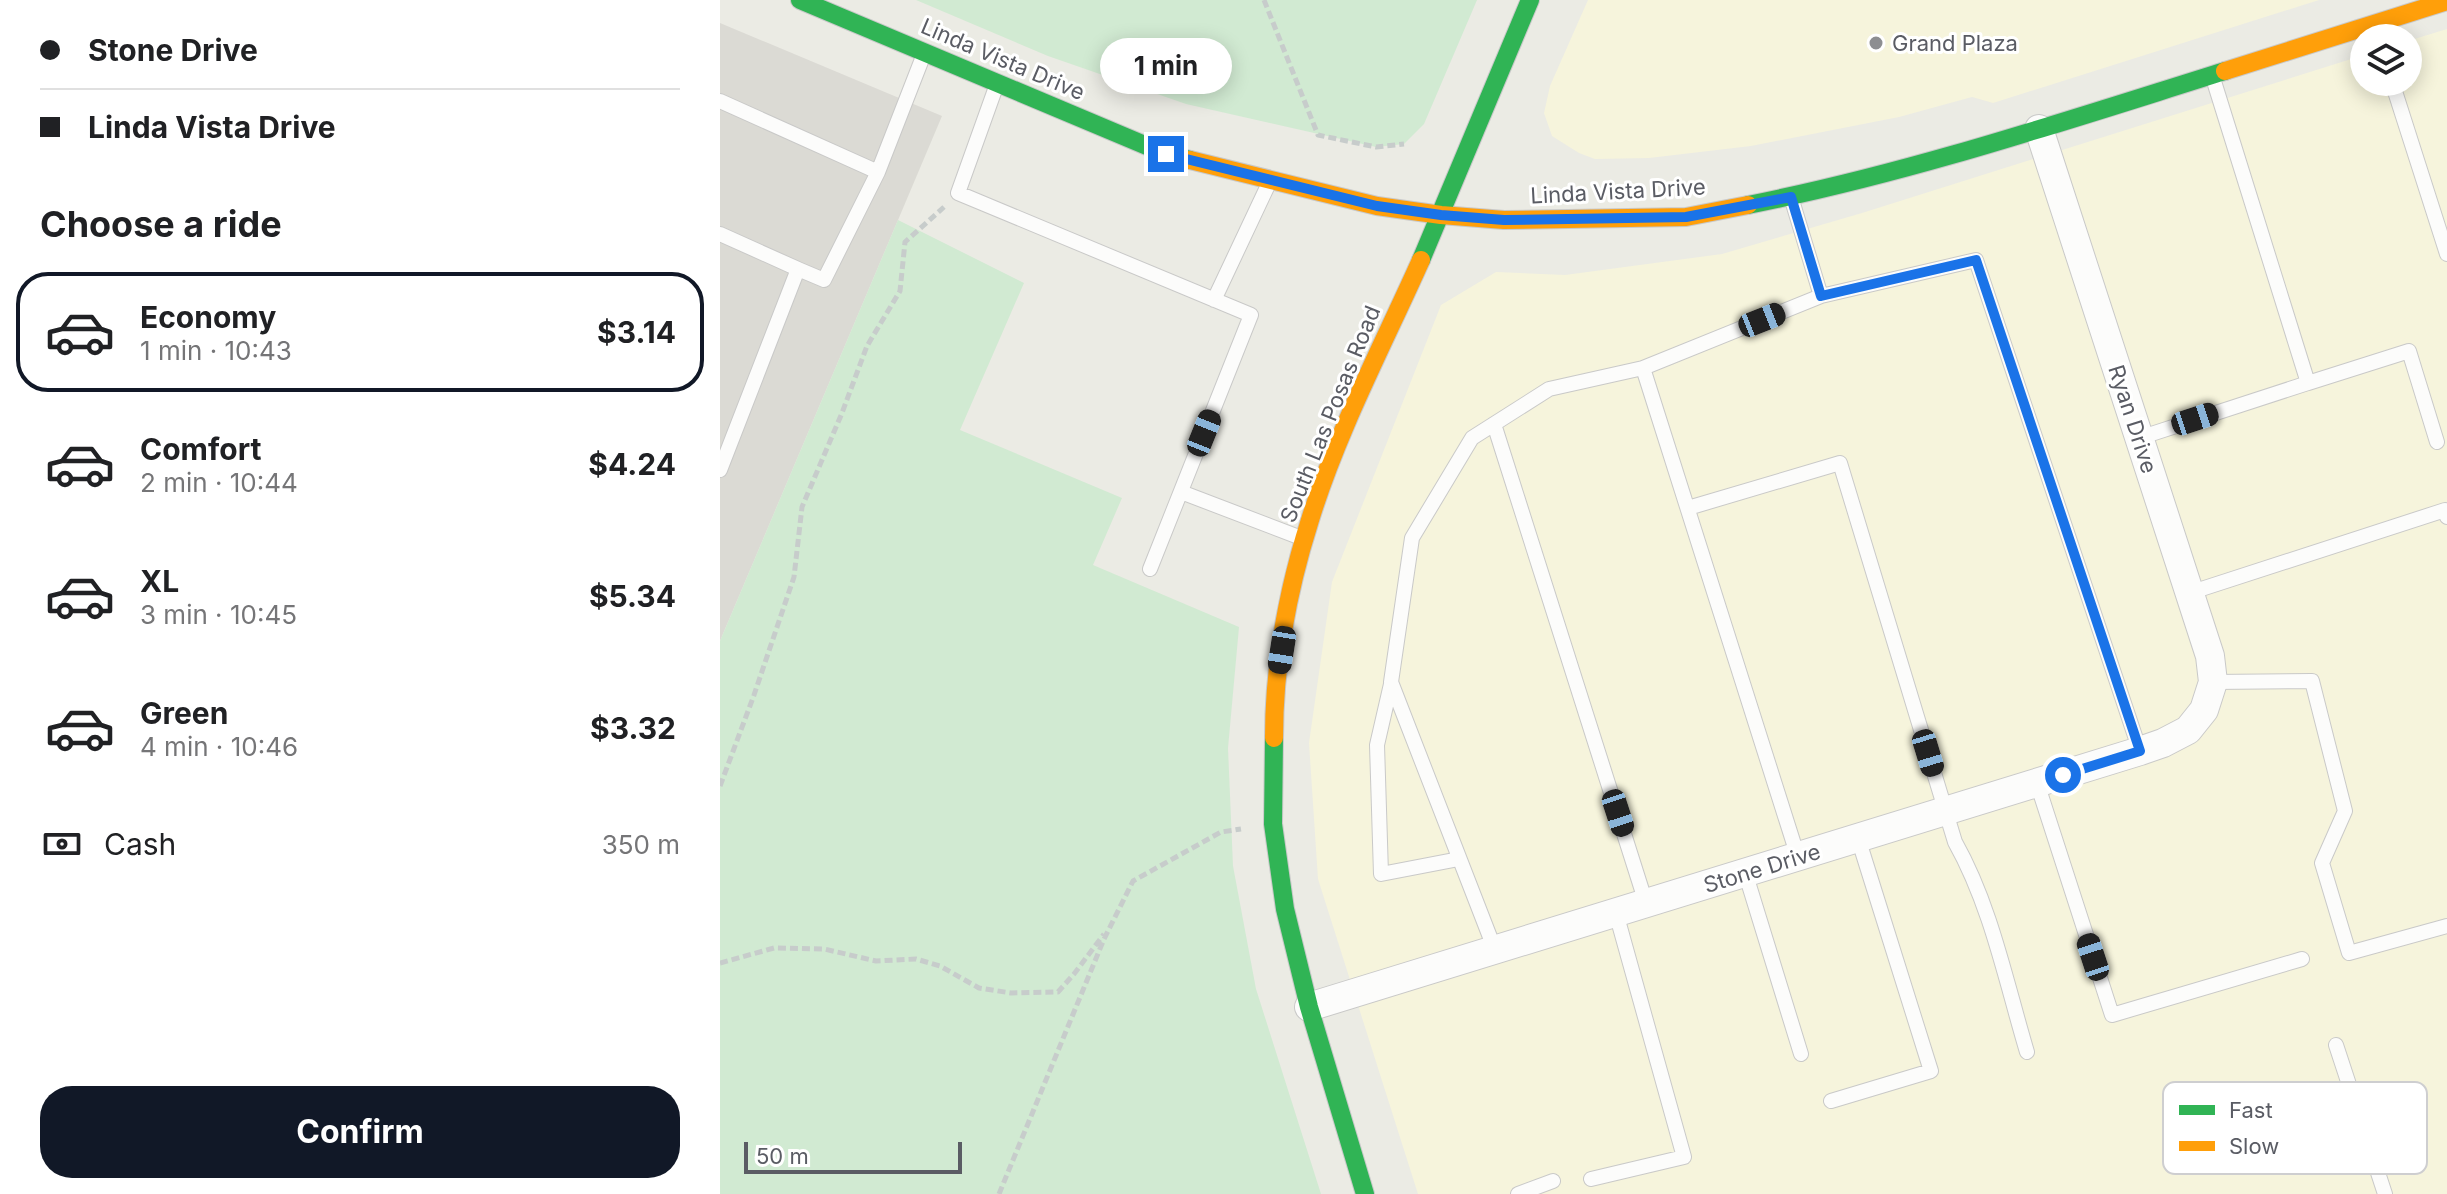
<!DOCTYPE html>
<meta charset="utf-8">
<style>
:root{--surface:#fff;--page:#f6f6f6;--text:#202124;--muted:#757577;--line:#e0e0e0;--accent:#111827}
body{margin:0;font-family:Inter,sans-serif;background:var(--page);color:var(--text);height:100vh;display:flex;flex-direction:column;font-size:30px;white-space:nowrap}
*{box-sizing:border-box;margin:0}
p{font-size:26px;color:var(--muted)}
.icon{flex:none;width:44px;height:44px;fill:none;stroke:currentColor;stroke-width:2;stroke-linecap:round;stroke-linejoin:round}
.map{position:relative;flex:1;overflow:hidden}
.details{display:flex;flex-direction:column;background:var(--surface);width:720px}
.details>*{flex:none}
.guide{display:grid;align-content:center;height:176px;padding:0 40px;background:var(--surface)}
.tools{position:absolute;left:1630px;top:24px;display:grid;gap:16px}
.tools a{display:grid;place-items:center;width:72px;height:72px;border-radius:50%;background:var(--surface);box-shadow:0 4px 20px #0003;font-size:40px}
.scale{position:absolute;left:24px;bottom:20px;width:218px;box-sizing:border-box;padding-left:8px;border:4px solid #5a5c64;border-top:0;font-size:22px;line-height:28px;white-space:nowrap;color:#5a5c64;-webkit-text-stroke:6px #fff;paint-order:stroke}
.end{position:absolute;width:36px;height:36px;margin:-18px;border:10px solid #1a73e8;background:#fff;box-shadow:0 0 0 4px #fff}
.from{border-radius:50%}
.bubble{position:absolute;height:56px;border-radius:28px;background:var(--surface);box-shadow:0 4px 20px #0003;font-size:26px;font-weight:700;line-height:56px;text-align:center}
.car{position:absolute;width:24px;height:48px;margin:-24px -12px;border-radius:10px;box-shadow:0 0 6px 2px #0007;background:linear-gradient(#222 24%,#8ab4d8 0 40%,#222 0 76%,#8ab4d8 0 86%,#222 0)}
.guide b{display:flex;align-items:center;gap:28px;height:76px;font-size:30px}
.guide b+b{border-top:2px solid var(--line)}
.guide i{width:20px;height:20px;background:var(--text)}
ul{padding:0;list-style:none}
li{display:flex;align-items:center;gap:24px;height:120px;margin:0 16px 12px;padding:0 24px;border:4px solid transparent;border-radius:32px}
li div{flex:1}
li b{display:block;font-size:30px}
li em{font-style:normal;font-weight:700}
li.current{border-color:var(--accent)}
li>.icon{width:72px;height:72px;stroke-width:1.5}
h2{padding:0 40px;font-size:36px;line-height:96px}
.pay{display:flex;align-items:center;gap:20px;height:88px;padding:0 40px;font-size:30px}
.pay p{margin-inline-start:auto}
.primary-button{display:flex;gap:16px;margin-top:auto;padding:16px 40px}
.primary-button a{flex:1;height:92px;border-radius:32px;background:var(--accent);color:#fff;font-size:32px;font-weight:700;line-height:92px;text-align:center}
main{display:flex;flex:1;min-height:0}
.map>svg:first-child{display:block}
.commercial{fill:#f6f4dc}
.industrial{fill:#dbdad4}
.green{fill:#d1ead2}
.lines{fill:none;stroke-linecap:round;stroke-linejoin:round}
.lane-casing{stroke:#c9c9c8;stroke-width:16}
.street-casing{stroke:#c9c9c8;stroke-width:30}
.fast-casing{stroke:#c9c9c9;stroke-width:20}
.slow-casing{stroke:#c9c9c9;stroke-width:20}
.path{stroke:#c7cccb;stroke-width:5;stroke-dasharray:8 4;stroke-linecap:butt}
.lane{stroke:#fcfcfb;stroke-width:14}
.street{stroke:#fcfcfb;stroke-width:28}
.fast{stroke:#30b455;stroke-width:18}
.slow{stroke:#ff9f0a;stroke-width:18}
.route{stroke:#1a73e8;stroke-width:10}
.poi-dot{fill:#8d8e91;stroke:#fff;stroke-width:3}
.labels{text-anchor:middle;stroke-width:6;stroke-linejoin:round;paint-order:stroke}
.poi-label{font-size:22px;fill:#5a5c64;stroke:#fff;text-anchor:start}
.street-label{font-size:22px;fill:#5a5c64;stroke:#fff}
.key{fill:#fff;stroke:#ceced0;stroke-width:2}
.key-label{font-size:22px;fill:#5a5c64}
</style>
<main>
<section class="details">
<div class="guide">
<b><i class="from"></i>Stone Drive</b>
<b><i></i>Linda Vista Drive</b>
</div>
<h2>Choose a ride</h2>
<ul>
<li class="current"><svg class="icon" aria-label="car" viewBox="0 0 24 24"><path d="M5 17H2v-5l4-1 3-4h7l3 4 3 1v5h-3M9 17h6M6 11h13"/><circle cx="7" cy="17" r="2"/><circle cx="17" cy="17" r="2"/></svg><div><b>Economy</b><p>1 min · 10:43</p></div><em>$3.14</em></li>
<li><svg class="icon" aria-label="car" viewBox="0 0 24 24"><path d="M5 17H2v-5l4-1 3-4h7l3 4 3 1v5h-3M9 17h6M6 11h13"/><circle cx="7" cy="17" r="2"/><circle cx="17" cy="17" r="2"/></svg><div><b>Comfort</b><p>2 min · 10:44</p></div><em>$4.24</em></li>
<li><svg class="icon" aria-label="car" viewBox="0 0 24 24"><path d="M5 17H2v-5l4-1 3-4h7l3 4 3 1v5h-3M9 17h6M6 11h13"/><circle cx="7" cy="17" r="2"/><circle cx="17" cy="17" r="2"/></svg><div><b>XL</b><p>3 min · 10:45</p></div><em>$5.34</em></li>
<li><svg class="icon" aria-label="car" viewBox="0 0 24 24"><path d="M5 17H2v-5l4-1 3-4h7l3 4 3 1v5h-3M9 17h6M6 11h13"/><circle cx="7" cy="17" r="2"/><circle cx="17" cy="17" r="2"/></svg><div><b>Green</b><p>4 min · 10:46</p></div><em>$3.32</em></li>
</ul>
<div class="pay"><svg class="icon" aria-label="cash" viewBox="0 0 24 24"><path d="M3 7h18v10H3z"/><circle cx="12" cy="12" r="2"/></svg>Cash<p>350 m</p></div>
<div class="primary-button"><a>Confirm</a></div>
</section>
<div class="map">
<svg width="1727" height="1194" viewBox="0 0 1727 1194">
<rect width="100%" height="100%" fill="#ebebe4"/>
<path class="commercial" d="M868,0h731l-326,103 -21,-6 -73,20 -148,29 -102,12 -54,1 -16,-6 -27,-17 -8,-23 6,-27z
M1727,29v1165h-1029l-100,-315 -9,-136 23,-161 109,-277 55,-33 69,3 157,-21 140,-41 502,-158v27h44v-41z"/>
<path class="industrial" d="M0,23l222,93 -222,525z"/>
<path class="green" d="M196,0h561l-53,124 -20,20 -28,3 -190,-43 -138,-48z
M178,220l126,63 -64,147 162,68 -29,67 146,62 -11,121 5,118 23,123 65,205h-601v-553z"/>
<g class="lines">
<defs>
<path id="lane" d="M1672,82l55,172
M277,84l-39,109 293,122 -101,254
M0,101l158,71 46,-118
M1071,197l30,99 155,-36 164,491
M0,234l78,35 -78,201
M78,269l26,11 54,-108
M494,300l56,-119
M1588,383l101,-32 28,91
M774,424l152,479
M1419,438l169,-55 -96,-308
M461,492l123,47
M968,508l152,-45 115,379c36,64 51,140 72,210
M1469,593l256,-83 2,7
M1493,682l99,-1 33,130 -23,52 27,90 98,-27
M671,684l-14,61 4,129 78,-15
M1317,783l75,232 190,-56
M1078,857l-155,-489 178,-72
M1025,872l56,182
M775,950l-104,-268 21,-144 60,-100 77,-49 94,-21
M1616,1045l49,149
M1111,1101l100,-30 -73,-233
M871,1179l93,-22 -68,-244
M798,1194l35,-13"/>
<path id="street" d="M589,1007l831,-256 23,-8 25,-13 16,-20 9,-28 -3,-26 -171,-527"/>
<path id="fast" d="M80,0l366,154 24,6
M1028,205c162,-32 320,-85 477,-134
M701,260l109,-260
M554,738l-1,86 12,85 24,98 56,187"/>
<path id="slow" d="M1505,71l222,-70
M470,160l187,46 64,9 63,5 182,-3 62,-12
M554,738c0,-72 14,-149 36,-218 27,-88 73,-175 111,-260"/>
</defs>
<use href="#lane" class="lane-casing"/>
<use href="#street" class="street-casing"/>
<use href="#fast" class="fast-casing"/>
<use href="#slow" class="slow-casing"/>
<path class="path" d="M544,0l54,135 58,12 28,-3
M0,786l34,-91 40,-118 8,-70 40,-94 25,-67 33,-55 5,-49 39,-35
M0,963l54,-15 50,1 52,12 40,-2 24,7 39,22 32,5 47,-1 16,-18 30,-40
M279,1194l105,-255 29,-58 88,-49 20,-3"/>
<use href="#lane" class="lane"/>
<use href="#street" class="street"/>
<use href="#fast" class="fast"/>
<use href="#slow" class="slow"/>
</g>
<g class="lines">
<path class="route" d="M446,154l211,52 64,9 63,5 182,-3 105,-20 30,99 155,-36 164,491 -77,24"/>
</g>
<circle class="poi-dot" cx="1156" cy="43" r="8"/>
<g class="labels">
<g class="poi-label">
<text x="1172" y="51">Grand Plaza</text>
</g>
<g class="street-label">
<text transform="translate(283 59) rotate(23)" y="8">Linda Vista Drive</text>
<text transform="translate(898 191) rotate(-3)" y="8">Linda Vista Drive</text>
<text transform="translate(610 414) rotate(-68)" y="8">South Las Posas Road</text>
<text transform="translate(1413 419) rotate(72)" y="8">Ryan Drive</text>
<text transform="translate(1042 868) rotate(-17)" y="8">Stone Drive</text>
</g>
</g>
<rect x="1443" y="1082" width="264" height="92" rx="12" class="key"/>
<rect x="1459" y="1105" width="36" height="10" fill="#30b455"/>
<rect x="1459" y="1141" width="36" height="10" fill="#ff9f0a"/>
<g class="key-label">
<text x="1509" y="1118">Fast</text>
<text x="1509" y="1154">Slow</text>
</g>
</svg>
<div class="tools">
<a><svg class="icon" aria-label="layers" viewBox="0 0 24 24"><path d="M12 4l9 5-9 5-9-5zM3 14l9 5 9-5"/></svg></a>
</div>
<div class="scale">50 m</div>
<i class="end from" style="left:1343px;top:775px"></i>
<i class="end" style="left:446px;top:154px"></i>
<div class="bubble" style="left:380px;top:38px;width:132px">1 min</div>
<i class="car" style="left:1042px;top:320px;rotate:68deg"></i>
<i class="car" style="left:1475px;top:419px;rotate:72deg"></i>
<i class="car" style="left:484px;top:433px;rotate:22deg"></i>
<i class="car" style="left:562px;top:650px;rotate:189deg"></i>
<i class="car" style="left:1208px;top:753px;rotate:163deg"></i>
<i class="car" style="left:898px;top:813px;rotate:162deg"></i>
<i class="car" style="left:1373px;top:957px;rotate:342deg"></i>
</div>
</main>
